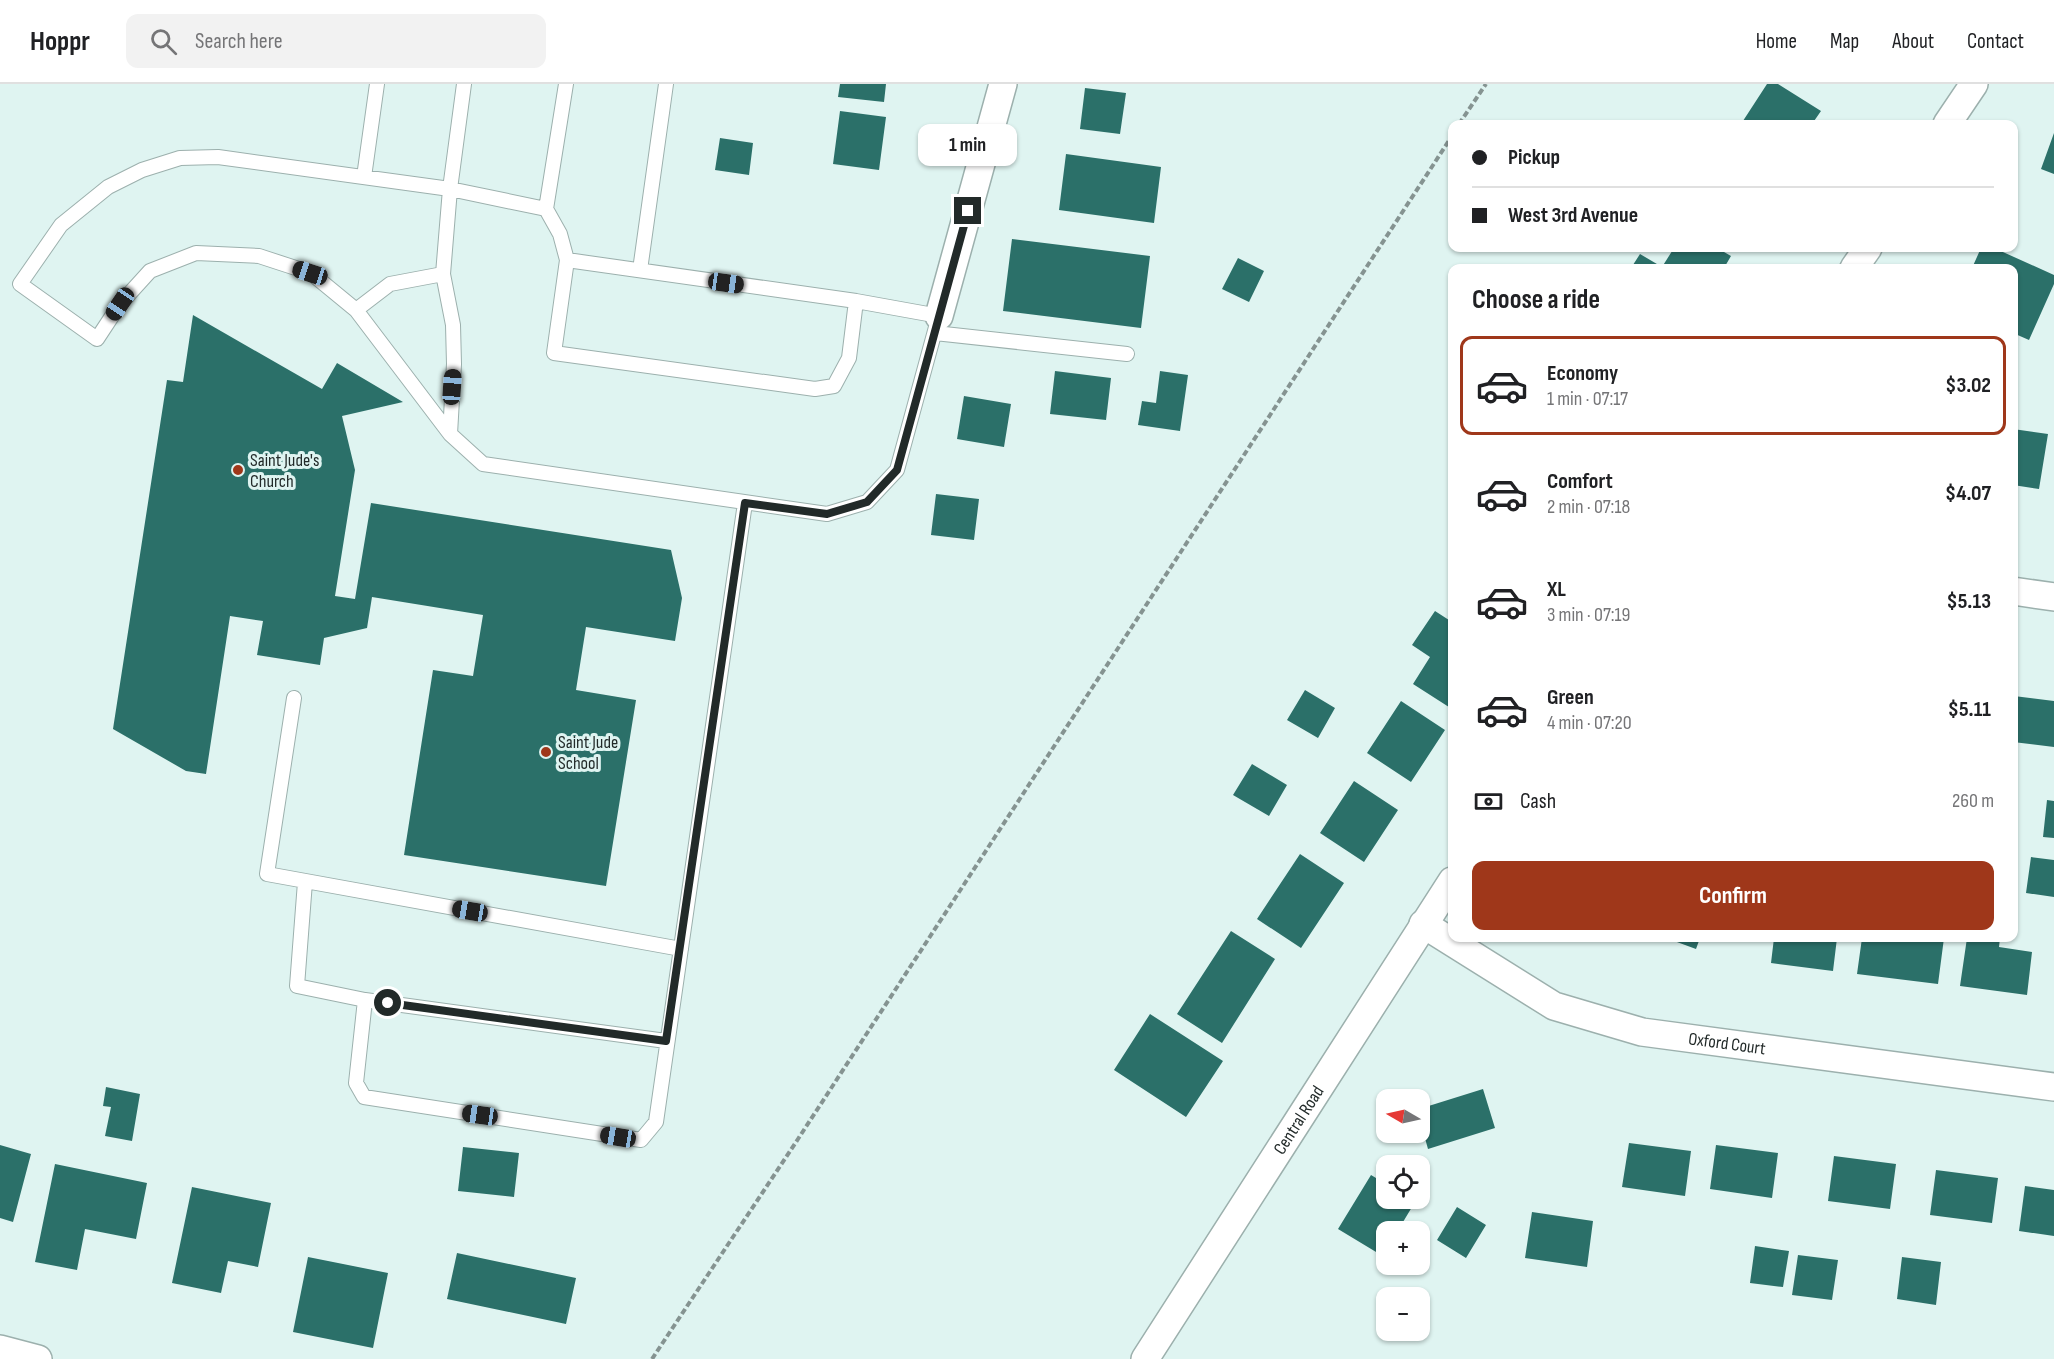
<!DOCTYPE html>
<meta charset="utf-8">
<style>
:root{--surface:#fff;--page:#f2f2f2;--text:#202124;--muted:#757577;--line:#e0e0e0;--accent:#9f371a}
body{margin:0;font-family:"Sofia Sans Condensed",sans-serif;background:var(--page);color:var(--text);height:100vh;display:flex;flex-direction:column;font-size:22px;white-space:nowrap}
*{box-sizing:border-box;margin:0}
p{font-size:20px;color:var(--muted)}
.icon{flex:none;width:33px;height:33px;fill:none;stroke:currentColor;stroke-width:2;stroke-linecap:round;stroke-linejoin:round}
.map{position:relative;flex:1;overflow:hidden}
.sheet{position:absolute;left:1448px;top:180px;width:570px;height:678px;display:flex;flex-direction:column;background:var(--surface);border-radius:12px;box-shadow:0 2px 4px #0004}
.sheet>*{flex:none}
.top-card{position:absolute;left:1448px;top:36px;width:570px;height:132px;border-radius:12px;box-shadow:0 2px 4px #0004;display:grid;align-content:center;height:132px;padding:0 24px;background:var(--surface)}
.needle{width:39px;rotate:279deg}
.buttons{position:absolute;left:1376px;top:1005px;display:grid;gap:12px}
.buttons a{display:grid;place-items:center;width:54px;height:54px;border-radius:12px;background:var(--surface);box-shadow:0 2px 4px #0004;font-size:30px}
.end{position:absolute;width:27px;height:27px;margin:-14px;border:8px solid #222a29;background:#fff;box-shadow:0 0 0 3px #fff}
.from{border-radius:50%}
.bubble{position:absolute;height:42px;border-radius:12px;background:var(--surface);box-shadow:0 2px 4px #0004;font-size:20px;font-weight:700;line-height:42px;text-align:center}
.car{position:absolute;width:18px;height:36px;margin:-18px -9px;border-radius:8px;box-shadow:0 0 4px 2px #0007;background:linear-gradient(#222 24%,#8ab4d8 0 40%,#222 0 76%,#8ab4d8 0 86%,#222 0)}
.top-card b{display:flex;align-items:center;gap:21px;height:57px;font-size:22px}
.top-card b+b{border-top:2px solid var(--line)}
.top-card i{width:15px;height:15px;background:var(--text)}
ul{padding:0;list-style:none}
li{display:flex;align-items:center;gap:18px;height:99px;margin:0 12px 9px;padding:0 12px;border:3px solid transparent;border-radius:12px}
li div{flex:1}
li b{display:block;font-size:22px}
li em{font-style:normal;font-weight:700}
li.selected{border-color:var(--accent)}
li>.icon{width:54px;height:54px;stroke-width:1.5}
h2{padding:0 24px;font-size:27px;line-height:72px}
.pay{display:flex;align-items:center;gap:15px;height:66px;padding:0 24px;font-size:22px}
.pay p{margin-inline-start:auto}
.cta{display:flex;gap:12px;margin-top:auto;padding:12px 24px}
.cta a{flex:1;height:69px;border-radius:12px;background:var(--accent);color:#fff;font-size:24px;font-weight:700;line-height:69px;text-align:center}
header{display:flex;align-items:center;gap:36px;box-sizing:border-box;height:84px;padding:0 30px;background:var(--surface);border-bottom:2px solid var(--line)}
header strong{font-size:28px}
nav{display:flex;gap:33px;margin-inline-start:auto;font-size:21px}
.search{width:420px;height:54px;background:var(--page);display:flex;align-items:center;gap:15px;box-sizing:border-box;padding:0 21px;border-radius:12px;color:var(--muted);font-size:22px}
.map>svg:first-child{display:block}
.building{fill:#2b7069}
.lines{fill:none;stroke-linecap:round;stroke-linejoin:round}
.service-casing{stroke:#9cb0ad;stroke-width:16}
.minor-casing{stroke:#9cb0ad;stroke-width:30}
.path{stroke:#859391;stroke-width:4;stroke-dasharray:6 3;stroke-linecap:butt}
.service{stroke:#fff;stroke-width:14}
.minor{stroke:#fff;stroke-width:27}
.route{stroke:#222a29;stroke-width:8}
.poi-dot{fill:#9f371a;stroke:#dff4f1;stroke-width:2}
.labels{text-anchor:middle;stroke-width:6;stroke-linejoin:round;paint-order:stroke}
.poi-label{font-size:18px;fill:#222a29;stroke:#dff4f1;text-anchor:start}
.street-label{font-size:18px;fill:#222a29;stroke:#dff4f1}
</style>
<header>
<strong>Hoppr</strong>
<div class="search"><svg class="icon" aria-label="search" viewBox="0 0 24 24"><circle cx="10" cy="10" r="6"/><path d="M15 15l6 6"/></svg>Search here</div>
<nav><a>Home</a><a>Map</a><a>About</a><a>Contact</a></nav>
</header>
<div class="map">
<svg width="2054" height="1275" viewBox="0 0 2054 1275">
<rect width="100%" height="100%" fill="#dff4f1"/>
<path class="building" d="M840,0h46l-2,18 -46,-5z
M1767,0h11l43,27 -9,13h-71z
M1085,4l41,5 -6,41 -40,-5z
M840,27l46,6 -7,53 -46,-6z
M2054,49v41l-13,-5z
M720,54l33,5 -4,32 -34,-5z
M1066,70l95,13 -7,56 -95,-13z
M1012,155l138,17 -9,72 -138,-17z
M1674,164h43l14,8 -7,12h-93l9,-14 22,13z
M1981,164h13l60,27v9l-25,56 -16,-7v-65h-41z
M1238,174l26,13 -15,31 -27,-13z
M193,231l129,74 15,-26 66,39 -61,14 13,54 -20,126 20,3 16,-96 300,47 11,48 -7,43 -89,-14 -10,63 60,10 -30,186 -202,-31 29,-185 40,6 10,-61 -111,-18 -5,31 -43,10 -4,27 -63,-10 6,-34 -33,-5 -24,158 -20,-3 -73,-42 54,-349 16,2z
M1055,287l56,7 -5,42 -56,-6z
M1160,287l28,4 -8,56 -42,-6 4,-24 14,2z
M964,312l47,8 -7,43 -47,-8z
M2013,345l35,5 -9,55 -26,-4z
M936,410l43,5 -5,41 -43,-5z
M1435,527l17,11v87l-39,-25 17,-27 -18,-12z
M1305,606l30,18 -17,30 -31,-18z
M2014,612l40,5v46l-41,-5z
M1401,617l44,29 -34,52 -44,-29z
M1252,680l35,21 -18,31 -36,-21z
M1354,697l44,29 -34,52 -44,-29z
M2047,716l7,1v37l-11,-1z
M1300,770l44,29 -43,65 -44,-29z
M2031,773l23,3v37l-28,-4z
M1231,847l44,28 -53,84 -45,-29z
M1666,854h34l-4,11z
M1774,854h63l-4,33 -62,-8z
M1862,854h82l-6,46 -81,-10z
M1967,854h33l-1,9 33,5 -5,43 -67,-9z
M1150,930l73,47 -37,56 -72,-47z
M106,1003l34,7 -8,47 -27,-5 6,-29 -8,-1z
M1483,1005l12,39 -67,21 -9,-32v-8z
M1629,1059l62,8 -6,45 -63,-9z
M0,1061l31,9 -18,68 -13,-4z
M1716,1061l62,8 -6,45 -62,-9z
M463,1063l56,6 -5,44 -56,-6z
M1834,1072l62,8 -6,45 -62,-8z
M55,1080l92,19 -11,56 -51,-10 -8,41 -42,-8z
M1936,1086l62,8 -6,45 -62,-8z
M1371,1091l15,9v14h23l6,4 -18,30h-11v26l-48,-29z
M2025,1102l29,4v46l-35,-5z
M192,1103l79,16 -13,64 -30,-6 -7,32 -49,-10z
M1457,1123l29,18 -20,33 -29,-18z
M1532,1128l61,9 -6,46 -62,-9z
M1755,1162l34,5 -6,36 -33,-4z
M457,1169l119,25 -10,46 -119,-25z
M1798,1171l40,5 -6,40 -40,-5z
M308,1173l80,16 -15,75 -80,-16z
M1902,1173l39,5 -5,43 -39,-6z"/>
<g class="lines">
<defs>
<path id="service" d="M218,73l232,32 96,20 14,25 7,26 289,41 83,15 -42,154 -30,32 -40,12 -344,-50 -33,-30 -94,-124 -45,-37 -52,-17 -63,-3 -46,18 -30,33 -23,35 -77,-55 41,-59 47,-38 34,-17 38,-12z
M364,93l13,-93
M546,125l20,-125
M567,176l-13,93 261,36 19,-3 15,-28 7,-57
M640,186l26,-186
M356,226l34,-26 53,-10
M935,249l192,21
M450,350l4,-70 -1,-39 -10,-51 7,-85 14,-105
M294,614l-27,176 414,75
M305,798l-8,104 68,14 -9,83 8,14 277,43 15,-18 89,-619
M365,916l301,41"/>
<g id="minor">
<path d="M1947,40l27,-40"/>
<path d="M1854,184l14,-20"/>
<path d="M939,232l64,-232"/>
<path d="M2013,507l41,6"/>
<path id="s1" d="M1423,840l131,82 88,26 412,55"/>
<path d="M0,1265l38,10"/>
<path id="s2" d="M1145,1275l307,-478"/>
</g>
</defs>
<use href="#service" class="service-casing"/>
<use href="#minor" class="minor-casing"/>
<path class="path" d="M1459,40l27,-40
M652,1275l146,-220 654,-1003"/>
<use href="#service" class="service"/>
<use href="#minor" class="minor"/>
</g>
<g class="lines">
<path class="route" d="M388,919l278,38 79,-538 82,11 40,-12 30,-32 71,-259"/>
</g>
<g class="poi-dot">
<circle cx="238" cy="386" r="6"/>
<circle cx="546" cy="668" r="6"/>
</g>
<g class="labels">
<g class="poi-label">
<text x="250" y="382">Saint Jude's<tspan x="250" dy="21">Church</tspan></text>
<text x="558" y="664">Saint Jude<tspan x="558" dy="21">School</tspan></text>
</g>
<g class="street-label">
<text dy="6" stroke="none"><textPath href="#s1" startOffset="332">Oxford Court</textPath></text>
<text dy="6" stroke="none"><textPath href="#s2" startOffset="284">Central Road</textPath></text>
</g>
</g>
</svg>
<div class="buttons">
<a><svg class="needle" viewBox="-14 -14 28 28"><path d="M0-13l5 13h-10z" fill="#e53935"/><path d="M0 13l5-13h-10z" fill="#757577"/></svg></a>
<a><svg class="icon" aria-label="locate" viewBox="0 0 24 24"><circle cx="12" cy="12" r="6"/><path d="M12 2v4M12 18v4M2 12h4M18 12h4"/></svg></a>
<a>+</a>
<a>−</a>
</div>
<i class="end from" style="left:388px;top:919px"></i>
<i class="end" style="left:968px;top:127px"></i>
<div class="bubble" style="left:918px;top:40px;width:99px">1 min</div>
<i class="car" style="left:310px;top:189px;rotate:288deg"></i>
<i class="car" style="left:726px;top:199px;rotate:98deg"></i>
<i class="car" style="left:120px;top:220px;rotate:214deg"></i>
<i class="car" style="left:452px;top:303px;rotate:4deg"></i>
<i class="car" style="left:470px;top:827px;rotate:280deg"></i>
<i class="car" style="left:480px;top:1031px;rotate:278deg"></i>
<i class="car" style="left:618px;top:1053px;rotate:279deg"></i>
<div class="top-card">
<b><i class="from"></i>Pickup</b>
<b><i></i>West 3rd Avenue</b>
</div>
<section class="sheet">
<h2>Choose a ride</h2>
<ul>
<li class="selected"><svg class="icon" aria-label="car" viewBox="0 0 24 24"><path d="M5 17H2v-5l4-1 3-4h7l3 4 3 1v5h-3M9 17h6M6 11h13"/><circle cx="7" cy="17" r="2"/><circle cx="17" cy="17" r="2"/></svg><div><b>Economy</b><p>1 min · 07:17</p></div><em>$3.02</em></li>
<li><svg class="icon" aria-label="car" viewBox="0 0 24 24"><path d="M5 17H2v-5l4-1 3-4h7l3 4 3 1v5h-3M9 17h6M6 11h13"/><circle cx="7" cy="17" r="2"/><circle cx="17" cy="17" r="2"/></svg><div><b>Comfort</b><p>2 min · 07:18</p></div><em>$4.07</em></li>
<li><svg class="icon" aria-label="car" viewBox="0 0 24 24"><path d="M5 17H2v-5l4-1 3-4h7l3 4 3 1v5h-3M9 17h6M6 11h13"/><circle cx="7" cy="17" r="2"/><circle cx="17" cy="17" r="2"/></svg><div><b>XL</b><p>3 min · 07:19</p></div><em>$5.13</em></li>
<li><svg class="icon" aria-label="car" viewBox="0 0 24 24"><path d="M5 17H2v-5l4-1 3-4h7l3 4 3 1v5h-3M9 17h6M6 11h13"/><circle cx="7" cy="17" r="2"/><circle cx="17" cy="17" r="2"/></svg><div><b>Green</b><p>4 min · 07:20</p></div><em>$5.11</em></li>
</ul>
<div class="pay"><svg class="icon" aria-label="cash" viewBox="0 0 24 24"><path d="M3 7h18v10H3z"/><circle cx="12" cy="12" r="2"/></svg>Cash<p>260 m</p></div>
<div class="cta"><a>Confirm</a></div>
</section>
</div>
